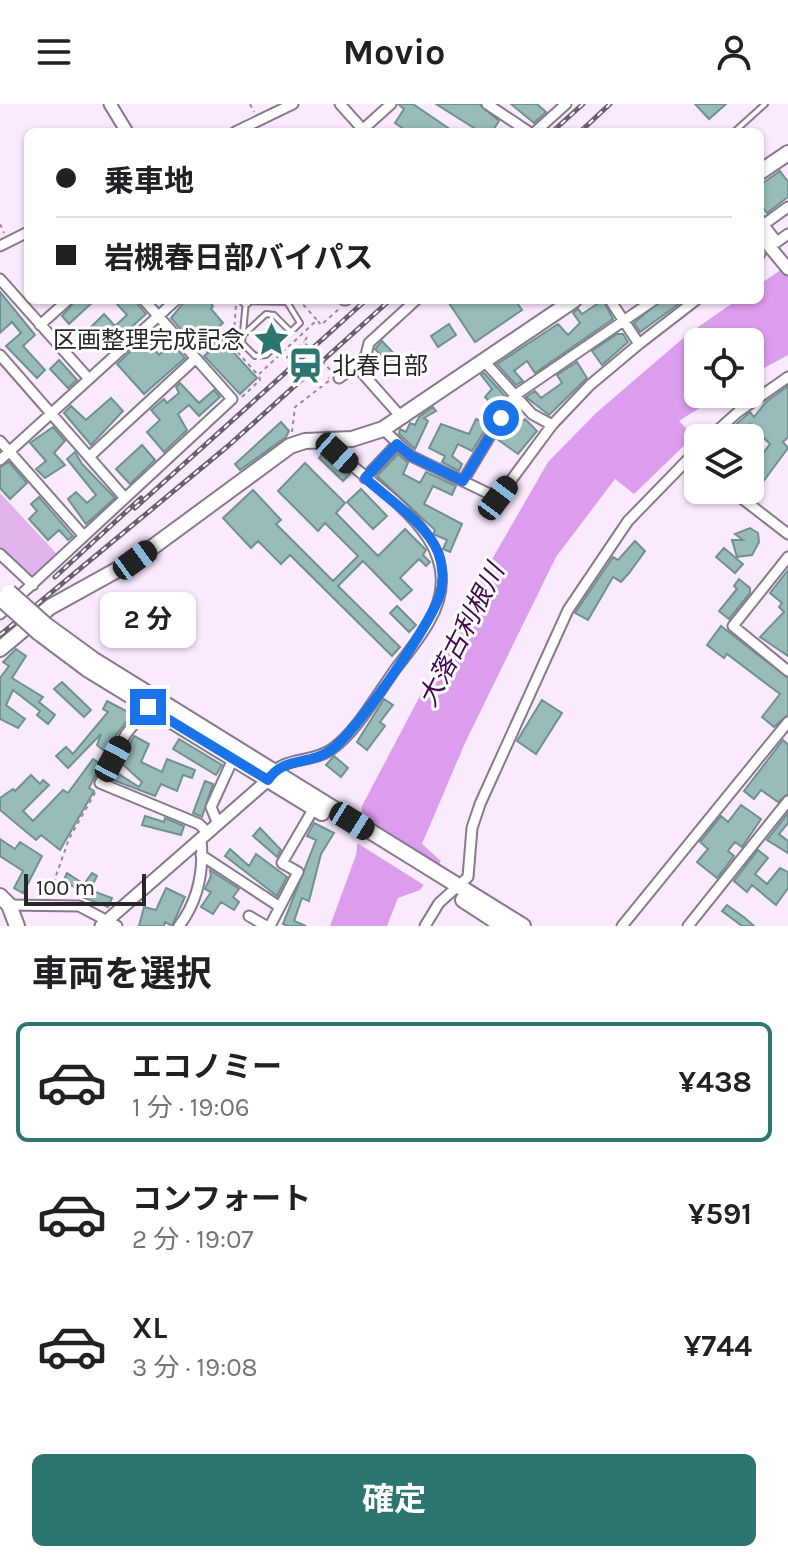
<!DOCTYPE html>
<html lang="ja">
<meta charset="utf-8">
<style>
:root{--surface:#fff;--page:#f2f2f2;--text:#202124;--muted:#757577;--line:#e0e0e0;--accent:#2c7571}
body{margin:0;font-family:Karla,"Noto Sans JP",sans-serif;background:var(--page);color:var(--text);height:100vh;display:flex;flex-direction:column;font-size:30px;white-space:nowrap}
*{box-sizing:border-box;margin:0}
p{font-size:26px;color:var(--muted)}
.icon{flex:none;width:44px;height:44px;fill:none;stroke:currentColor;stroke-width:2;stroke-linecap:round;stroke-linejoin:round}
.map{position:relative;height:822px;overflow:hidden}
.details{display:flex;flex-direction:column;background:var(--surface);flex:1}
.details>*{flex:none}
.guide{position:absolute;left:24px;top:24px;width:740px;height:176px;border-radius:12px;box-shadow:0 2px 6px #0004;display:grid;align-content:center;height:176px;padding:0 32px;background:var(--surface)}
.controls{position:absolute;left:684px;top:224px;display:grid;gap:16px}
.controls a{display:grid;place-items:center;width:80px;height:80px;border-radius:12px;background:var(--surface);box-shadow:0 2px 6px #0004;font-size:40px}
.scale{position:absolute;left:24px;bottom:20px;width:122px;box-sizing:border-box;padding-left:8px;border:4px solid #2b242d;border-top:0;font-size:22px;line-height:28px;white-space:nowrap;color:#2b242d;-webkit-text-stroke:6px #fefefe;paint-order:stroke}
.end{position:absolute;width:36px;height:36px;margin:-18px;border:10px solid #1a73e8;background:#fff;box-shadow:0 0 0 4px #fff}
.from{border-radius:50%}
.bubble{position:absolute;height:56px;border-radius:12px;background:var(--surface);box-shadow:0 2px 6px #0004;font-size:26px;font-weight:700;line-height:56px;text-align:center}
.car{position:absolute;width:24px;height:48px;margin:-24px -12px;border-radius:10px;box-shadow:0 0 6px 2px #0007;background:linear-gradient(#222 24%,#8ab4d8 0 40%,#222 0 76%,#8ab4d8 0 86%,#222 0)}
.guide b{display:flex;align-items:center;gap:28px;height:76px;font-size:30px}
.guide b+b{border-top:2px solid var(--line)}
.guide i{width:20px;height:20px;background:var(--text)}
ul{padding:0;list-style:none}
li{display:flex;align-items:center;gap:24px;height:120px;margin:0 16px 12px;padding:0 16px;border:4px solid transparent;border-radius:12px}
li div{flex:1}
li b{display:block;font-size:30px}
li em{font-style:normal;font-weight:700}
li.active{border-color:var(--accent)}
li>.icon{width:72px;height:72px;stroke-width:1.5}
h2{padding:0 32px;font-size:36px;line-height:96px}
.cta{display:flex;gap:16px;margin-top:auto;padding:16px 32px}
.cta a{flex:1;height:92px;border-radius:12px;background:var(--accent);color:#fff;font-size:32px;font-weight:700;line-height:92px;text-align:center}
header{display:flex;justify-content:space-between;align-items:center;height:104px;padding:0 32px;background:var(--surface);font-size:36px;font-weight:700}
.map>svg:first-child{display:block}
.green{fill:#e1b4ed}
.water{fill:#dd9dee}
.pier{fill:#faeafe}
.building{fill:#99bcb9;stroke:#70928f;stroke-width:2}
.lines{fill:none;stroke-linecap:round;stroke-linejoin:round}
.service-casing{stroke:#89788e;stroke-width:8}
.minor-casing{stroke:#89788e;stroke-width:13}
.tertiary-casing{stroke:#89788e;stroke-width:15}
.primary-casing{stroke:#89788e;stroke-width:18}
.trunk-casing{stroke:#89788e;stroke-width:18}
.path{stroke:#978b9a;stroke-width:2;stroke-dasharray:4 4;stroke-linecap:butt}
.service{stroke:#fff;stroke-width:4}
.minor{stroke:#fff;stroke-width:9}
.tertiary{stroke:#fff;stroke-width:11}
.primary{stroke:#fff;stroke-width:14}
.trunk{stroke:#fff;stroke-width:14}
.rail-casing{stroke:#6a606d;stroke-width:5}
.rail{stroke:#fefefe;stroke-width:2;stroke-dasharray:6;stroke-linecap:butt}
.trunk-bridge-casing{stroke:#89788e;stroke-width:18;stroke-linecap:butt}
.path-bridge{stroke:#978b9a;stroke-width:2;stroke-dasharray:4 4;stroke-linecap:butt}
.trunk-bridge{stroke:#fff;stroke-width:14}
.route{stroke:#1a73e8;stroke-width:10}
.labels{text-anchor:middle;stroke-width:6;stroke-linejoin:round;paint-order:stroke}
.poi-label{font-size:24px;fill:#2b242d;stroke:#fefefe;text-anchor:end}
.water-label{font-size:26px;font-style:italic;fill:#440751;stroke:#fefefe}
</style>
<header><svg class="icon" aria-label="menu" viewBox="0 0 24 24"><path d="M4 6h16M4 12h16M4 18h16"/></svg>Movio<svg class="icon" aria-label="person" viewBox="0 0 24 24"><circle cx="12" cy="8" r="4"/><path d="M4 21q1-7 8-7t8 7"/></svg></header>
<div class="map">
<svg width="788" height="822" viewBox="0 0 788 822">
<rect width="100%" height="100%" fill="#faeafe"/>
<path class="green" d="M0,389l56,60 -21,24 -35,-29z"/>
<path class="water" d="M788,161v90l-38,21v-34h-52v52h23l-42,27 15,15 -60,58 -19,-15 -59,78 -91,186 -43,101 19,17 -21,29 -22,8 -11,28h-57l26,-71 6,-49 129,-245 57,-99 48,-49 92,-79 49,-34h23v-16z"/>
<path class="pier" d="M357,711l84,52 -14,20 -73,-46z"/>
<path class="building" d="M398,0h15l41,28h-46l-13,-9 9,-14z
M436,0h43l20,17 -7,11h-17l2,-2z
M511,0h26l9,8 -12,11z
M695,0h31l-17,15z
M780,67l8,11v15l-21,16 -7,-9v-19z
M0,188l35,43 -12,11 22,24 -8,8 -31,-32 15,-13 -9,-11 -12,11z
M95,196l-26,24 -7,-8 14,-16z
M120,196h14l12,14 -31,28 -10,-11 -12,11 -8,-9 19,-19 11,12 12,-11 -11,-12z
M186,196h22l5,6 -2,3 12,14 -9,8 43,47 -17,16 -36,-38 4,-3 -17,-19 -3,4 -17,-20z
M447,196h68l7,10 -47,32z
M594,196h9l10,19 -78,54 -8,-12 -13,10 9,10 -7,4 -19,-21 61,-40 10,11 12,-12 -7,-10 5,-4 4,5 15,-10z
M661,196h23l-44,32 -6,-9z
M449,220l7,11 -18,12 -7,-11z
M617,230h6l5,8 -26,23 -10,-14z
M145,234l14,17 13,-12 13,15 -41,36 -27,-30z
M382,237l17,18 -8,7 -16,-17z
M59,256l18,20 -9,8 -18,-19z
M577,258l10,16 -38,37 -23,-18 9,-6 6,7 21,-15 -5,-8z
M484,269l21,23 -10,12 -10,-11 7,-8 -11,-14z
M180,279l19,20 15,-13 6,7 -21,19 -10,-11 -11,9 9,16 -23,22 -17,-20 13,-12 -9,-10 13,-11 3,4 12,-10 -3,-6z
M788,282v51l-5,5 5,6 -34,46 -4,-3v-44l11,9 9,-12 -20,-20 -15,14h-14l29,-26 4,5 12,-15z
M111,294l12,13 -32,34 -27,-32 7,-7 15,14z
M433,303l3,4 -12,7 4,3 -13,28 -16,-15 1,-5 6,3 4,-9 5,2 4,-8z
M476,315l12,6 -16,26 -14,-7 -6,12 10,8 -3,7 -17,-9 3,-6 -16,-8 12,-24 28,10z
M525,315l12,12 -19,23 -21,-15 7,-13 8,4z
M281,318l8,9 -3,6 -46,33 -5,-6z
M53,323l12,14 -11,12 11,12 -20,13 -9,-9 10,-8 -16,-18z
M142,341l13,15 -25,24 -14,-15z
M326,347l24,23 -7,7 -24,-23z
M75,348l7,12 33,34 -29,26 -18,-25 8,-7 11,11 9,-8 -29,-36z
M398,350l10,9 -5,11 17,9 6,-11 30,14 -4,9 -19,-9 -9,18 38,20 -12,28 -7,-3 4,-9 -14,-6 2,-4 -58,-54z
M9,358l18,21 -17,16 -10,-11v-21z
M305,359l40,40 -9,10 42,43 27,-27 21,21 -3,5 7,7 -4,4 -7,-7 -19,19 12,12 -11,10 -38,-39 -25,25 62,61 -8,9 -102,-101 -9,9 -23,-23 -7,7 -28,-30 30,-28 28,30 -5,4 57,57 25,-25 -33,-33 -7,8 -40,-40z
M361,385l26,27 -14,13 -26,-27z
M39,393l34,39 -5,4 -9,-10 -11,10 -19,-21 8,-8 -6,-7z
M750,424l8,5 1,9 -7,13 -15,2 -5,-17h11l-8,-6z
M635,437l10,10 -16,22 -8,9 -8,-5 -25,43 -13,-7 38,-56 5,3z
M724,444l19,16 -8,9 -19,-16z
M788,466v86l-28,-19 24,-25 -5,-5 3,-4 -12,-10z
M739,475l11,9v5l-21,26 -10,-8 18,-22 -3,-3z
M397,502l19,19 -7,7 -19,-19z
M721,522l67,52v37l-14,12 -12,-10 18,-23 -53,-40 -3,4 -17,-13z
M16,545l10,7 -14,22 31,19 -4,5 16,13 -7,9 -11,-9 3,-4 -27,-21 -7,15 19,14 -7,9 -18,-9v-41l9,-12 -6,-4z
M62,578l29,28 -7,7 -30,-28z
M384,595l9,6 -13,17 5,4 -18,24 -10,-8z
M542,596l20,13 -26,41 -19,-13z
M107,597l25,13 -22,29 -3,10 -10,-8 4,-11 -33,34 -12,-12 10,-9 7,7 35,-42 -5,-3z
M134,632l15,8 -8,18 21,10 5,-13 28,11 -3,8 -9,-3 -6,16 -16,-7 -6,12 -42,-16 4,-7 22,14 3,-5 -22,-20z
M179,635l43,26 -6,10 -43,-26z
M783,636l5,5v49l-10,8 -17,-12 -7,9 -10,-8z
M334,652l14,12 -7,9 -15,-12z
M93,655l8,5 -12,24 5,3 -34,59 -19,-15 -5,5 -36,-30v-12l13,-9 2,2 16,-16 9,9 3,-4 6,5 -26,26 10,10 30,-31 5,3z
M205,677l8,3 -11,33 -9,-4z
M741,701l20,14 -19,28 -7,-5 -7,9 6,5 -17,22 -20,-16 11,-13 -8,-7 21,-26 7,6z
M788,709v10l-9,11 9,7v12l-21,-13z
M145,712l19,6 1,-4 19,8 -3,9 -39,-10z
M314,719l20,10 -13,21 -12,47 -7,-3 -8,23 12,5h-18l-5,-2 33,-84 -9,-4z
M260,724l21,22 -4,7 -24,-21z
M0,735l15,10 5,-7 22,14 -19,37 -9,-5 9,-17 -23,-15z
M230,745l19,17 7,-12 31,23 -10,19 -52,-40z
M758,746l10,8 -13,16 12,10 13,-16 8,4v16l-12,17 -24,-20 -5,7 -13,-11z
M210,766l29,19 -6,8 6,5 -5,8 -13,-8 -8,12 -12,-7 10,-15 -6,-3 6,-13z
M67,769l17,11 8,-11 5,3 -7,14 22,8 -4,9 -26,-10 2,-6 -21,-9z
M166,784l19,9 -13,29 -7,-4 -1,4h-25l5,-19 12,3z
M727,801l18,13 9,8h-12l-20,-15z"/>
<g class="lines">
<defs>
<path id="service" d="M734,28l31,-28
M246,197l41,1 13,21 -34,32 -11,1 -13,-13z
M242,232l24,-22 8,1 17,17"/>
<path id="minor" d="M340,0l25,28
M487,0l42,28
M235,28l58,-28
M360,28l31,-28
M535,28l31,-28
M760,116l17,22 11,-8
M763,121l25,-18
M0,142l28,-14
M760,147v3
M0,175l89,100
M344,196h2
M40,221l28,-25
M639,240l57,-44
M0,251l124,142
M484,257l48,53 20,11 38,-40 49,-41 -29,-44
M356,262l46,52
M339,274l17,-12 10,-11 3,-12 47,-43
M383,325l28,27 87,42 54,-73
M709,334l29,-26 50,-35
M0,337l82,93
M90,352l105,-97
M0,356l176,-160
M365,374l32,-34
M463,377l51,-85 140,-96
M731,386l57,44
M0,450l33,31
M788,453l-55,69 55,45
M0,510l232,-215 -88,-99
M148,603l-22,27 -26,49 99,41 9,9
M271,671c14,-19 42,-12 61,-26 26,-19 45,-55 65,-82 11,-14 23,-29 32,-45 45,-76 -42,-125 -92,-169l-5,-12
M218,720l-7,-17 22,-48
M201,751l79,52
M9,801l70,1 38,20
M249,812l17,10
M179,822c19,-25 25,-56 22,-87
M270,822l28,-54 -16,-9 32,-55
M425,822l14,-23 29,-26 4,-49 8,-24 88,-194 60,-89 70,-72
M622,822l166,-204
M688,822l100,-125"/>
<path id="tertiary" d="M110,0l17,28
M760,131l28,34
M245,196l1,1
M101,822l167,-146"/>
<path id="primary" d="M760,68l28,-19
M0,545l50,-42 85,-47 155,-114 15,-5 47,-2 31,-10 191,-129
M0,792l9,9 8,21"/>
<path id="trunk" d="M46,521l48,35 429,266
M39,529l48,36 235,144
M463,796l40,26"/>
</defs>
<use href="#service" class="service-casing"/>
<use href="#minor" class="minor-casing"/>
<use href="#tertiary" class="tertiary-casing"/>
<use href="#primary" class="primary-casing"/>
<use href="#trunk" class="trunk-casing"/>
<path class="path" d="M250,0l4,8
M0,120l4,9
M231,196l5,5 -3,42 25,28 59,-55 -18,-20
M318,217l3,4 19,-17
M201,248l38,-30
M280,252l4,4 20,-18
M314,255l3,-3
M242,293l18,-17 -1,-4
M292,328l3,-25 35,-27
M48,794l21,-59 27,-48"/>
<use href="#service" class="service"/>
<use href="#minor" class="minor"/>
<use href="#tertiary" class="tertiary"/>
<use href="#primary" class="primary"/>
<use href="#trunk" class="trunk"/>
<defs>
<path id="rail" d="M552,28l31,-28
M580,28l30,-28
M135,404l231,-208
M55,473l86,-79
M0,531l228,-189 162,-146"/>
</defs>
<use href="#rail" class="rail-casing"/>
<use href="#rail" class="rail"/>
<defs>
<path id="trunk-bridge" d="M9,488l37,33
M1,495l38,34"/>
</defs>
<use href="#trunk-bridge" class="trunk-bridge-casing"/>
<path class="path-bridge" d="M307,233l-3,5 30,32 -6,4"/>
<use href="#trunk-bridge" class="trunk-bridge"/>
</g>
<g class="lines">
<path class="route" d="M148,603l120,73c16,-24 41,-14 63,-30 25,-18 101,-127 109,-156 4,-13 3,-29 -2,-42 -12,-29 -50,-53 -73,-74l32,-34 14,12 52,25 38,-63"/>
</g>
<defs>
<symbol id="sight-bare" viewBox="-9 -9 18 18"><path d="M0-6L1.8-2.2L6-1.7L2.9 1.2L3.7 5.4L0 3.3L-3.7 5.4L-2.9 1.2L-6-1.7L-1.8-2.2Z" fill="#2c7571" stroke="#fefefe" stroke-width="2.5" paint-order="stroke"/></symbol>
<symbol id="station-bare" viewBox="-9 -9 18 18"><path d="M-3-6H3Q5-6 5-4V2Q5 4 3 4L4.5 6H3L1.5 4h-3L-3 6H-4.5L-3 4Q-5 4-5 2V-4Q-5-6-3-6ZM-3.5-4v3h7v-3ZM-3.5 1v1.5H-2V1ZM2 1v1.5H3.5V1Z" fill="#2c7571" stroke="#fefefe" stroke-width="2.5" paint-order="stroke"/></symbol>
</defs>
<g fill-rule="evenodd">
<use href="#sight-bare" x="246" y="210" width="51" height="51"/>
<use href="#station-bare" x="280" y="236" width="51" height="51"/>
</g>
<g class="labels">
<g class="poi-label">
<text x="245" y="244">区画整理完成記念</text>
<text x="332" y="270" text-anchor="start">北春日部</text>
</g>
<g class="water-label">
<text transform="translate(461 531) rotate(-63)" y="9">大落古利根川</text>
</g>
</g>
</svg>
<div class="controls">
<a><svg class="icon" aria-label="locate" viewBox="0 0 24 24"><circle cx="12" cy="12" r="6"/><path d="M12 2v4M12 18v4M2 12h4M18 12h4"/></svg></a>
<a><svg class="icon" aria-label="layers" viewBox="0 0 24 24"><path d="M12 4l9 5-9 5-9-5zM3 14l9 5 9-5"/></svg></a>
</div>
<div class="scale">100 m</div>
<i class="end from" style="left:501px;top:314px"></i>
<i class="end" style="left:148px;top:603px"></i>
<div class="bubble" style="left:100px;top:488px;width:96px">2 分</div>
<i class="car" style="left:337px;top:349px;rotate:132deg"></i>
<i class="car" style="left:498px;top:394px;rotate:37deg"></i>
<i class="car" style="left:135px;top:456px;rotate:54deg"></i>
<i class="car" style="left:113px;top:655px;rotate:28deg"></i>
<i class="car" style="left:352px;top:717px;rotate:122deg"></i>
<div class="guide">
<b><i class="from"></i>乗車地</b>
<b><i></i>岩槻春日部バイパス</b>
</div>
</div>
<section class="details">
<h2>車両を選択</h2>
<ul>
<li class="active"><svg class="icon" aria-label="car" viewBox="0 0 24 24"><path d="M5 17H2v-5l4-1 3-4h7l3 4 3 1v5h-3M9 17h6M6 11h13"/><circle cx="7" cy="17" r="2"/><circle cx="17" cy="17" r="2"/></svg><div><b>エコノミー</b><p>1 分 · 19:06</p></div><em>¥438</em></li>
<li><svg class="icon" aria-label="car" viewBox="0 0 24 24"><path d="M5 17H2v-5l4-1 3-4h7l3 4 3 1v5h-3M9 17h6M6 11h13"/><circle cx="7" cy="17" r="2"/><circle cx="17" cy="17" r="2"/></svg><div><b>コンフォート</b><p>2 分 · 19:07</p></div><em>¥591</em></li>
<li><svg class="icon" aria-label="car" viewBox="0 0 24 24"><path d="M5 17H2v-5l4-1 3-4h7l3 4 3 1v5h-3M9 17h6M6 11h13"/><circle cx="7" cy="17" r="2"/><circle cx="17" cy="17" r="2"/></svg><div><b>XL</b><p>3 分 · 19:08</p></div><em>¥744</em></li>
</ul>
<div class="cta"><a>確定</a></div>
</section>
